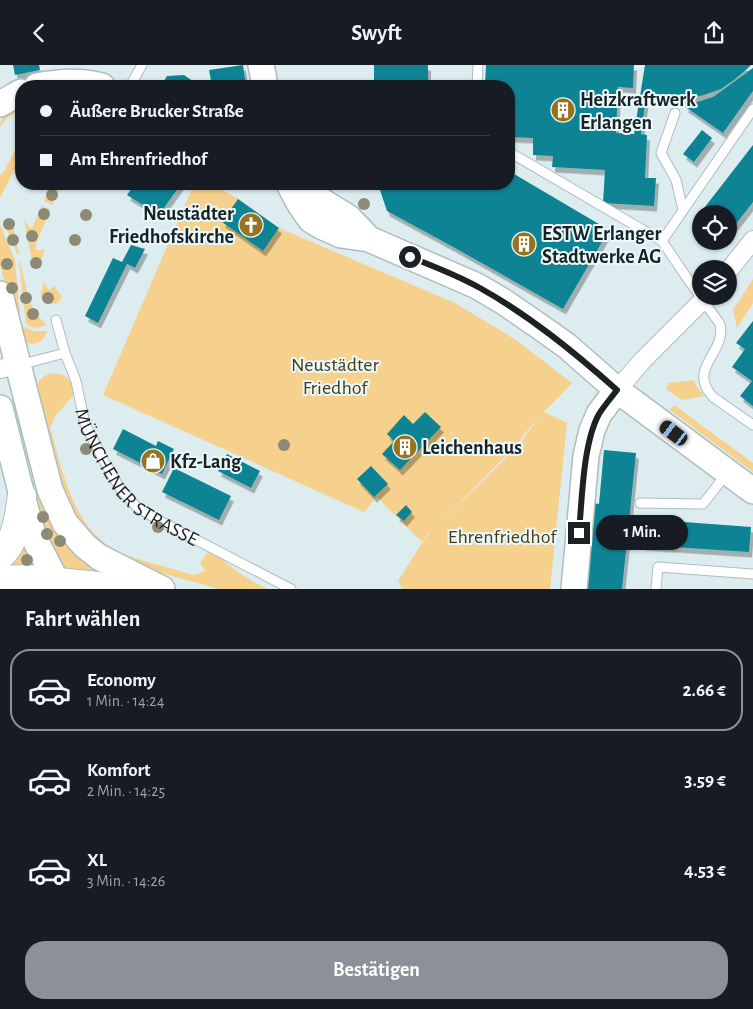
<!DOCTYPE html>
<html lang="de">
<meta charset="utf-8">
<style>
:root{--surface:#171b24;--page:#20242c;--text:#f1f3f6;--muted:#9ea1a6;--line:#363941;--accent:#8c9099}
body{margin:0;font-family:"Alegreya Sans",sans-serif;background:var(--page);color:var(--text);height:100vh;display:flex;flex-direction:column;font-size:19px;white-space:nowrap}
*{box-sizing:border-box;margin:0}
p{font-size:16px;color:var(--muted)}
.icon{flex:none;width:28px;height:28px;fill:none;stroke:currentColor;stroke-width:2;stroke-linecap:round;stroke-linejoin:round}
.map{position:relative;height:524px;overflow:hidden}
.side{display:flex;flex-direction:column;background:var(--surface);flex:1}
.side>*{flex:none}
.guide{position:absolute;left:15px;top:15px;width:500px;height:110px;border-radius:20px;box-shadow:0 1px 4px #0004;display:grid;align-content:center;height:110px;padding:0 25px;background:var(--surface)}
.fabs{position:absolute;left:692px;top:140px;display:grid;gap:10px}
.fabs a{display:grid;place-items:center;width:45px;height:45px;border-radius:50%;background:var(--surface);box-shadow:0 1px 4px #0004;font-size:25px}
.end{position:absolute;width:22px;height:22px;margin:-11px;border:6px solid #1c2223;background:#fff;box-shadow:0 0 0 2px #fff}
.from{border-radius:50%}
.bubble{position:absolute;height:35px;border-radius:18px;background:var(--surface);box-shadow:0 1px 4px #0004;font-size:16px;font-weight:700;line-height:35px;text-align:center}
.car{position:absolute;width:15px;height:30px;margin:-15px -8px;border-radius:6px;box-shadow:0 0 4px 1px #0007;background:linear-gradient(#222 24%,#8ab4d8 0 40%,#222 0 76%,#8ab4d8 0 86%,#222 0)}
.guide b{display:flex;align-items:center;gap:18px;height:48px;font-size:19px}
.guide b+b{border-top:1px solid var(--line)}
.guide i{width:12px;height:12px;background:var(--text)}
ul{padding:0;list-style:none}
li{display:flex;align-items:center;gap:15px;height:82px;margin:0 10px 8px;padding:0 15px;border:2px solid transparent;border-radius:20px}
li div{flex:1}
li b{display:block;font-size:19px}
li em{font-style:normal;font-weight:700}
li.active{border-color:var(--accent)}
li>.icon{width:45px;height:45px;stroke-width:1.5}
h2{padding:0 25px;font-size:22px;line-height:60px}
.button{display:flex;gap:10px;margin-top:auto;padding:10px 25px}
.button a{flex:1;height:58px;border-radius:20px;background:var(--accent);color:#fff;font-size:20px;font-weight:700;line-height:58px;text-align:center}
header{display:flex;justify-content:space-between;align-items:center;height:65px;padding:0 25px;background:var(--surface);font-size:22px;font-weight:700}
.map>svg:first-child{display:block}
.green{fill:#f5d18d;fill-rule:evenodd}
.building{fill:#0a8393;filter:url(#shadow)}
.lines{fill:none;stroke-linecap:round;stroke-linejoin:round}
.lane-casing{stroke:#adbdc0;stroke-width:11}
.street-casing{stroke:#adbdc0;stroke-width:20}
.secondary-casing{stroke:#adbdc0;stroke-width:28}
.highway-casing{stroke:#adbdc0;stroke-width:30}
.lane{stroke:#fff;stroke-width:9}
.street{stroke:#fff;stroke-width:18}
.secondary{stroke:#fff;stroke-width:25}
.highway{stroke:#fff;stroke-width:28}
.tree{fill:#8d8a76}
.route{stroke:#1c2223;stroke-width:6}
.labels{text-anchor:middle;stroke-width:4;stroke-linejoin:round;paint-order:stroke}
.poi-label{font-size:20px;font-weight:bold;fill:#1c2223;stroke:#e9fafd;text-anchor:start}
.park-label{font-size:20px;fill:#4c3913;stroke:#e9fafd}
.street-label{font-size:20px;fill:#1c2223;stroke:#e9fafd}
</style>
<header><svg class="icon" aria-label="back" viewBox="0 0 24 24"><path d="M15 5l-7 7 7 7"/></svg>Swyft<svg class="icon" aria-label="share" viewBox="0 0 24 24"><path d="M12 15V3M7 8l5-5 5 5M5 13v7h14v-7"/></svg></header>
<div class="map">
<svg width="753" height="524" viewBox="0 0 753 524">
<defs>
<filter id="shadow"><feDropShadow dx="3" dy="5.5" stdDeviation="0" flood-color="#0004"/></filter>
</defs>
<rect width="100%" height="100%" fill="#dcecef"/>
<path class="green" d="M21,39v8l-14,6 -7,9c0,-12 12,-17 21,-23z
M21,74v18l-21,41v-23l3,-2z
M52,119h9l-9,21 -8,-4z
M194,119h19l25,15 41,29 176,75 61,37 56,43 -28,29 23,11 -17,166h-147l-5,-8 24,-38 9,-12h-1l-8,11 -45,-45 -13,15 -261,-117zM542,350l-15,18 -6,10 -86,85 84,-86 7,-10z
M42,141l8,4 -14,34v6h9l-7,17 -5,-1 -9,-46 6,8h2z
M12,155l7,34 -2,-1 -14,-32z
M0,160l13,30 2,6 5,54 -6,2 -14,-52z
M20,196l9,39 6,12 11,13c-7,3 -14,5 -20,-2l-7,-61z
M753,214v24l-16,25 -4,-18z
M44,217l5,8 5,-4 8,11 -4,6 -9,1 -8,-6v-6z
M20,260l13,6h14c-3,11 -12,16 -23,10z
M52,308c17,1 20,7 21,23l-17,19 -6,13c14,47 24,107 76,127 22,8 45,13 67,20l7,-2 5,-3 -5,-7 9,-13c8,4 13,10 20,15 12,10 24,17 38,24h-48l-72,-20 -27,-10 -40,-31 -21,-41 -24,-97c3,-10 7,-14 17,-17z
M694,315l3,7 7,9 -22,4 -16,-11 3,-6z
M674,340l79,58v9l-83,-62z
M12,342l21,78 10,20 62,68 -44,-1 -13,-25z
M21,469l18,36 -36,-5z"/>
<path class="building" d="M13,0h26l1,5 -25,5z
M243,0l3,21h-34l-3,-16z
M374,0h54v21h-54z
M486,0h148l-1,23 -15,-1 -2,46 18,1 11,-69h106l-4,4 -13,11 -13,9 -17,6 -14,3 -19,1 -25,-2 -5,37 6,1 -2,43h11l-2,28 -51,-3 2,-33 -53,-3 1,-11 -20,-1v-17l-24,-1v-51h-24z
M753,3v23l-30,42 -39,-27 29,-9z
M184,10l16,11h-39l6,-10z
M702,65l10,8 -18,24 -11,-8z
M753,80v57l-24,31v-19h-28v13l-7,-6z
M509,106l100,59 -46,79 -108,-61 -68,-37 -9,-27h131z
M135,119h46l-22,31 -32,-20z
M238,134l41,29 -16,23 -41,-29z
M131,180l14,4 -10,19 -8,-4 -29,59 -13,-7 28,-58 9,4z
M753,256v85l-13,-10 12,-15 -20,-14 13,-18 -9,-6z
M425,347l16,15 -41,43 -18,-16 12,-13 -7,-7 17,-19 9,9z
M123,364l33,17 2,-5 16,8 -12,25 -49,-25z
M604,385l32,3 -14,136h-37l8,-86 6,1z
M227,389l33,17 -9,17 -33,-17z
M371,401l17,18 -14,13 -17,-18z
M174,403l57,28 -12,24 -57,-28z
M406,440l6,7 -8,9 -8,-6z
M644,454l107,8 -2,25 -107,-7z"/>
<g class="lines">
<defs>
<g id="lane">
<path d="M130,21l12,-21"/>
<path d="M477,21l1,-21"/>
<path d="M675,48l-14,40 15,27 7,30"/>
<path d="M509,87l153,89 25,37 33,46c7,29 -34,44 -7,73l40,28"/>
<path d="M662,176l91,-132"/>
<path id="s1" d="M56,255l9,33 11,28 9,43 19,37 17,29 16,17 23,14 131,68"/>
<path d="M19,300l46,-12"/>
<path d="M640,438l63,1 24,-31"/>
<path d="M656,524l2,-22 95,7"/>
</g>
<path id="street" d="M729,205l24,-30
M0,304l18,-4
M617,325l26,-30 64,-64"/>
<path id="secondary" d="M261,0l4,21
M37,21c22,-4 43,-6 65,0
M0,39l21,-12
M289,119l9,17 7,11 6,8 10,6 20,9 28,4 108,47 27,16 32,22 31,22 50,44 136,101
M294,119l55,34 20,21
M0,229l50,196 15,33 20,23 14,11 63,32
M0,343l22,88 12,42 23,44 7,7
M574,524l12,-133 6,-26 7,-16 18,-24"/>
<path id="highway" d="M0,491c17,-16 18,-37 22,-60
M0,515l27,-1 102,10"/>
</defs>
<use href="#lane" class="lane-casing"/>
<use href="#street" class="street-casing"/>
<use href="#secondary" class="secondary-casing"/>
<use href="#highway" class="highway-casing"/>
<use href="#lane" class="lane"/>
<use href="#street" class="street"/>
<use href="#secondary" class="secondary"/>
<use href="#highway" class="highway"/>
</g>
<g class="tree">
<circle cx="52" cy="130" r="6"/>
<circle cx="364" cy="139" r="6"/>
<circle cx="44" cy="149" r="6"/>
<circle cx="86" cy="150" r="6"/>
<circle cx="9" cy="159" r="6"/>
<circle cx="32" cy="171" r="6"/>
<circle cx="13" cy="175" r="6"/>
<circle cx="75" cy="175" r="6"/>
<circle cx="36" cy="198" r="6"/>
<circle cx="7" cy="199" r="6"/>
<circle cx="12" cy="223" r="6"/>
<circle cx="26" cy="233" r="6"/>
<circle cx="48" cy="233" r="6"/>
<circle cx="33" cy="249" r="6"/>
<circle cx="284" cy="380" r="6"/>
<circle cx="86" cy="384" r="6"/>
<circle cx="43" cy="452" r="6"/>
<circle cx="158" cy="462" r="6"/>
<circle cx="47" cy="469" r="6"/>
<circle cx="60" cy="476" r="6"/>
<circle cx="27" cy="495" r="6"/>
</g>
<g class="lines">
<path class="route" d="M410,192c23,9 47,18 70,31 50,28 94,64 137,102 -6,8 -13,16 -18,24 -16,29 -17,85 -20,119"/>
</g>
<defs>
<symbol id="building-disc" viewBox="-11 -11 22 22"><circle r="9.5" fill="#98721d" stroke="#e9fafd"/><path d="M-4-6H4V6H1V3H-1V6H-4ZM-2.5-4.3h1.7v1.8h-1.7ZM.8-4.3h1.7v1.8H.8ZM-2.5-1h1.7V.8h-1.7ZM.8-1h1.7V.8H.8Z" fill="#fff"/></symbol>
<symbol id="church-disc" viewBox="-11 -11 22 22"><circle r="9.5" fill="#98721d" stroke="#e9fafd"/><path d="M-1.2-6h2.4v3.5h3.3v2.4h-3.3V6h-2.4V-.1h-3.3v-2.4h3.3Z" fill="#fff"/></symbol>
<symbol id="shop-disc" viewBox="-11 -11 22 22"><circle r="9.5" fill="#98721d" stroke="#e9fafd"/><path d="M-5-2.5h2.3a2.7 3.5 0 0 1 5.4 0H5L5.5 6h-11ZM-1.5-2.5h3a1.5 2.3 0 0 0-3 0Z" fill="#fff"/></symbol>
</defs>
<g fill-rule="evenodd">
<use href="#building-disc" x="549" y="31" width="28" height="28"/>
<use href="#church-disc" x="237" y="146" width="28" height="28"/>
<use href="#building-disc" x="510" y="165" width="28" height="28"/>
<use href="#building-disc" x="391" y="368" width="28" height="28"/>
<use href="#shop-disc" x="139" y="382" width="28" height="28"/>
</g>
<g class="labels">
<g class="poi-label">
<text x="580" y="41">Heizkraftwerk<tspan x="580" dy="23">Erlangen</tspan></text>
<text x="234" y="155" text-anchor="end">Neustädter<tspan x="234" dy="23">Friedhofskirche</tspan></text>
<text x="542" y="175">ESTW Erlanger<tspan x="542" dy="23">Stadtwerke AG</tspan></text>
<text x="422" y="389">Leichenhaus</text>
<text x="170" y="403">Kfz-Lang</text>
</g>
<g class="park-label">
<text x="335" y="306">Neustädter<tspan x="335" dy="23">Friedhof</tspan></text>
<text x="502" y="478">Ehrenfriedhof</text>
</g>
<g class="street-label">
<text dy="7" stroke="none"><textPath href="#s1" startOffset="184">MÜNCHENER STRASSE</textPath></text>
</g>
</g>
</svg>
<div class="fabs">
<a><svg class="icon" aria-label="locate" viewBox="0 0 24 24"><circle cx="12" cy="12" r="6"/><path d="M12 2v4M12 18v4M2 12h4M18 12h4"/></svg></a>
<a><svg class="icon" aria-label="layers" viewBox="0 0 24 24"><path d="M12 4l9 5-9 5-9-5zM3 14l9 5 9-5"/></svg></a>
</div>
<i class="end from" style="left:410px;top:192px"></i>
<i class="end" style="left:579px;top:468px"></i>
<div class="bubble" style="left:596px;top:450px;width:92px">1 Min.</div>
<i class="car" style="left:674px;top:368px;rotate:307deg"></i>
<div class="guide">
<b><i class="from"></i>Äußere Brucker Straße</b>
<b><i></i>Am Ehrenfriedhof</b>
</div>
</div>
<section class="side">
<h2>Fahrt wählen</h2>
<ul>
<li class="active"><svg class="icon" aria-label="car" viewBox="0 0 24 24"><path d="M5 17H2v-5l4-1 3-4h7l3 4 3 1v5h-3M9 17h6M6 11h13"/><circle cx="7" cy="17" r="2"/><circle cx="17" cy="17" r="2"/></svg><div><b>Economy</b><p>1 Min. · 14:24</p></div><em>2.66 €</em></li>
<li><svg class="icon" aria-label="car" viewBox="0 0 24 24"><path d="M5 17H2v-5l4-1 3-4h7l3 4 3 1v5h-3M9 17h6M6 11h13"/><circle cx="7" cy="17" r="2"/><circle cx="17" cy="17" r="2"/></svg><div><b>Komfort</b><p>2 Min. · 14:25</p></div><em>3.59 €</em></li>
<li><svg class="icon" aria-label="car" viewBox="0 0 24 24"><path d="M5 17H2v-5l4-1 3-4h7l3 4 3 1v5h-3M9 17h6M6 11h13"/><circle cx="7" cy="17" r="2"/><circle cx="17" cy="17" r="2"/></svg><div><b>XL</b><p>3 Min. · 14:26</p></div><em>4.53 €</em></li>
</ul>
<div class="button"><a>Bestätigen</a></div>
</section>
